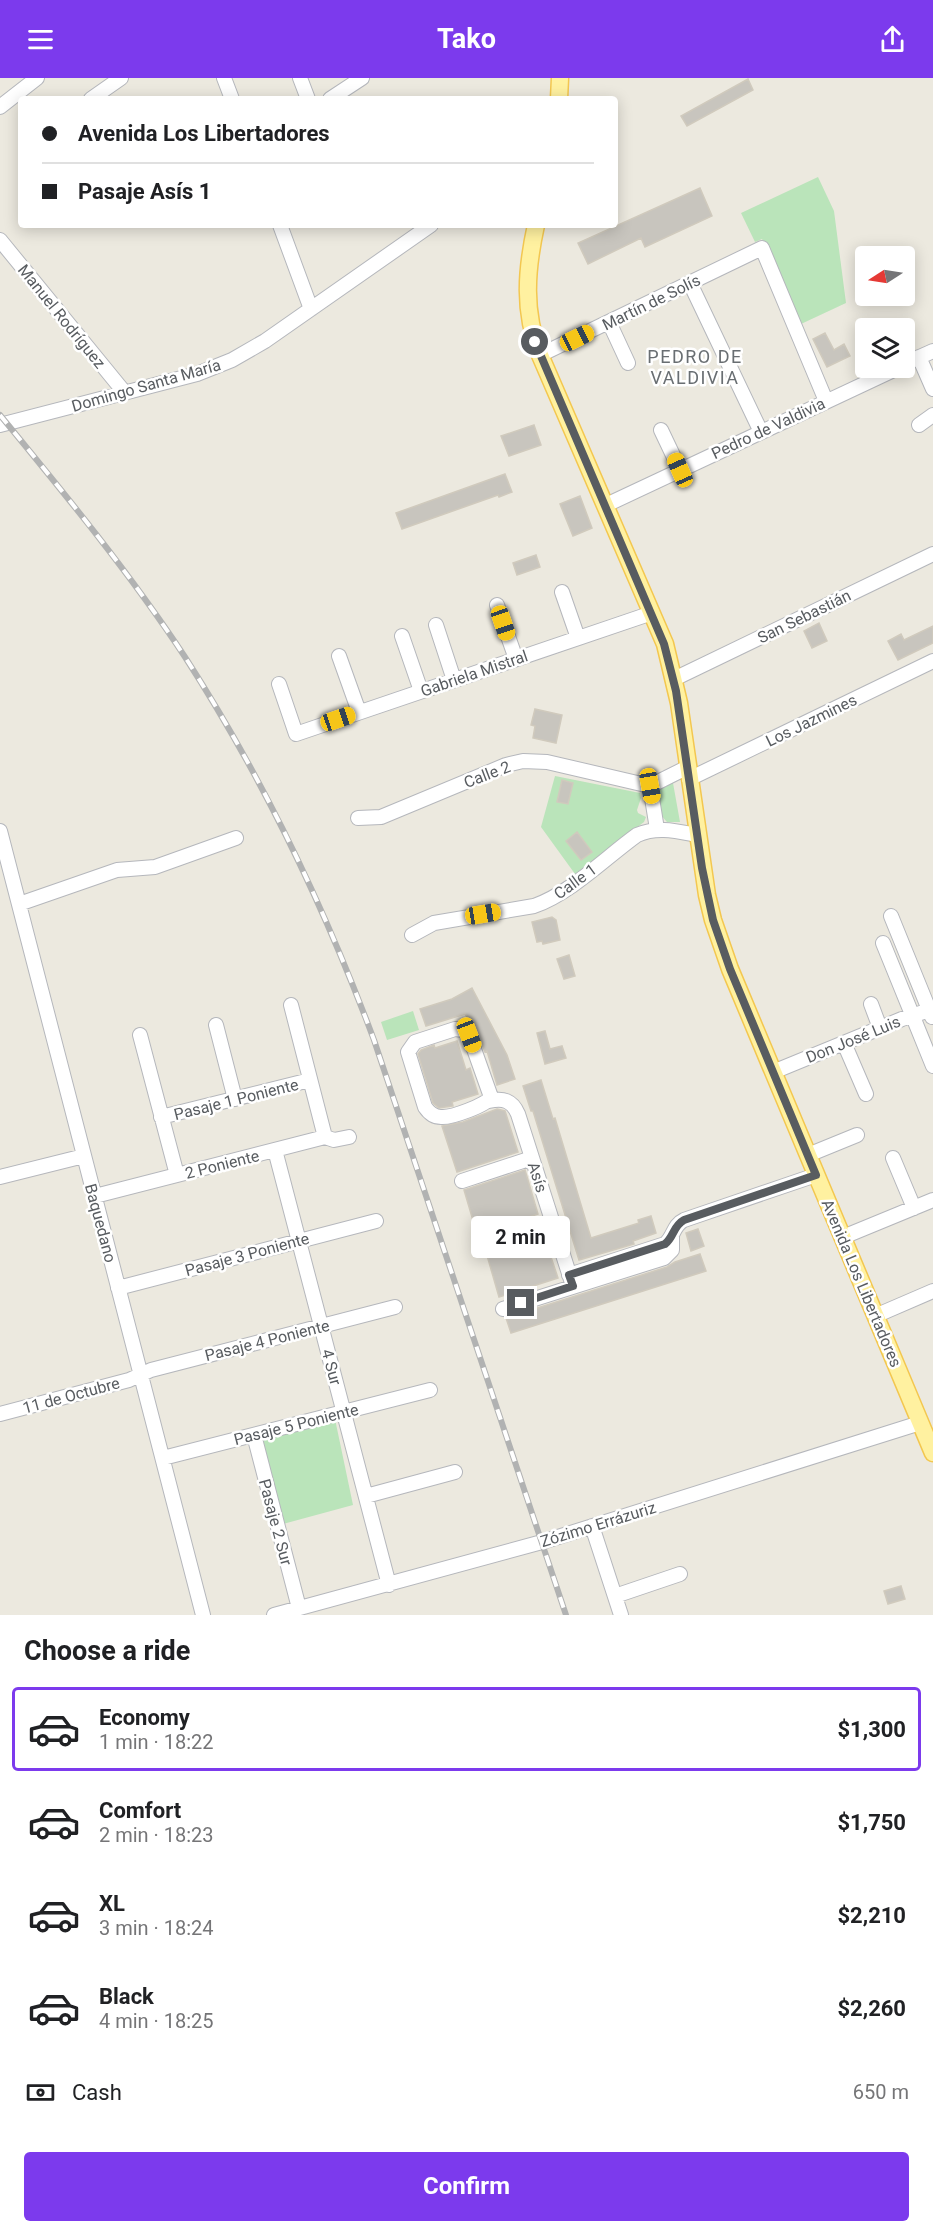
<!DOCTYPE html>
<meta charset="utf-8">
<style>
:root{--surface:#fff;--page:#f6f6f6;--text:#202124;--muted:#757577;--line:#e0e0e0;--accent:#7c3aed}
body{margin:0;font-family:Roboto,sans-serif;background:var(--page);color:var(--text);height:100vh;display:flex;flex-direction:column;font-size:22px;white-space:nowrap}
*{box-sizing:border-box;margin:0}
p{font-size:20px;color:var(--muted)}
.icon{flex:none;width:33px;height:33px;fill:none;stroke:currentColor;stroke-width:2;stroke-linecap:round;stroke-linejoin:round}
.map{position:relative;height:1537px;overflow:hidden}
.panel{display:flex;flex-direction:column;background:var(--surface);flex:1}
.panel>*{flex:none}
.hud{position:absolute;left:18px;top:18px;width:600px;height:132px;border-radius:6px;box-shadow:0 3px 15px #0003;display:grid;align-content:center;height:132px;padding:0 24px;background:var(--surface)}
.needle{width:39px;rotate:258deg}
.controls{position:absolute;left:855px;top:168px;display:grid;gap:12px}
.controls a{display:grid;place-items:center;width:60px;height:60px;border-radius:6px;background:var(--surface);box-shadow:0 3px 15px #0003;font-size:30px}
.end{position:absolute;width:27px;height:27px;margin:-14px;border:8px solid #585c60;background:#fff;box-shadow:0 0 0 3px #fff}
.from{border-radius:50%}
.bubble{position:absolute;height:42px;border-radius:6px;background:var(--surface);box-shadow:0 3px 15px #0003;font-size:20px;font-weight:700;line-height:42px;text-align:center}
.car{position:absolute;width:18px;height:36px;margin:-18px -9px;border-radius:8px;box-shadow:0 0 4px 2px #0007;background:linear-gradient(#f5c518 24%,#345 0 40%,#f5c518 0 76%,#345 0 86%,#f5c518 0)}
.hud b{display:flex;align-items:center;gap:21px;height:57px;font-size:22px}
.hud b+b{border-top:2px solid var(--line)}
.hud i{width:15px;height:15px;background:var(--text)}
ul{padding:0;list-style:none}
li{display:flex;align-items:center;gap:18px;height:84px;margin:0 12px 9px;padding:0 12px;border:3px solid transparent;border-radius:6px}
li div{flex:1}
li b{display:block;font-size:22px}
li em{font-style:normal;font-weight:700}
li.active{border-color:var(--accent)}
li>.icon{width:54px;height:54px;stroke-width:1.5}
h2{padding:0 24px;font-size:27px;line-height:72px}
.pay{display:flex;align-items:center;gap:15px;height:66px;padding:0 24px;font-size:22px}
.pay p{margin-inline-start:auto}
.primary-button{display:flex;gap:12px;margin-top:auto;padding:12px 24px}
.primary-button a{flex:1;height:69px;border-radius:6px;background:var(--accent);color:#fff;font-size:24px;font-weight:700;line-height:69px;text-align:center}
header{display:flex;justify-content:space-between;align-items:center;height:78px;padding:0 24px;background:var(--accent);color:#fff;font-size:27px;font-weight:700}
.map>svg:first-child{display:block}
.green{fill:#bae4ba}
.building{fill:#c8c5be;stroke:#d0cabd;stroke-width:1.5}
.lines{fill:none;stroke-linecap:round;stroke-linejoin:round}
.minor-casing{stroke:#b5b7bc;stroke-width:16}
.major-casing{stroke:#f3c750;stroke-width:19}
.minor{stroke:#fff;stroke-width:14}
.major{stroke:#fff1a0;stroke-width:16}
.rail-casing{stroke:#b1b2b2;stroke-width:6}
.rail{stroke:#fff;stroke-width:4;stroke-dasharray:11;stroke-linecap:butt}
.route{stroke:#585c60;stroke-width:8}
.labels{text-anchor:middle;stroke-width:5;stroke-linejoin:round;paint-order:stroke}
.street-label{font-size:16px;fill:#585c60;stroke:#fff}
.neighbourhood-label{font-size:18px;letter-spacing:1.5px;fill:#696e72;stroke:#fff}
</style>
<header><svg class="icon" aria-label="menu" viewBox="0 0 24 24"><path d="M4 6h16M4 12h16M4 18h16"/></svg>Tako<svg class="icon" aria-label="share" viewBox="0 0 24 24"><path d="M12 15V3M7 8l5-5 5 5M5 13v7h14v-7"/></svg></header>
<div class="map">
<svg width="933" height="1537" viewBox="0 0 933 1537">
<rect width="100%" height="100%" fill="#ece9df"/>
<path class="green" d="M818,99l16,34 12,92 -45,21 -39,-85 -7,3 -14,-29z
M555,698l85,17 1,5 -4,12 1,3 8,4 -2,5 -69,52 -34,-47z
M666,705h7l7,39h-13c-10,-9 -15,-31 -1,-39z
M413,933l6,19 -32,10 -6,-18z
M335,1341l18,86 -70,19 -21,-85z"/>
<path class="building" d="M748,1l5,11 -66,36 -6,-10z
M700,110l12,28 -67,31 -4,-9 -53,26 -10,-21z
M825,255l9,17 10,-6 6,12 -23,11 -14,-28z
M534,347l7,20 -32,11 -8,-20z
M505,396l7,18 -13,5 -1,-2 -96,34 -6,-16z
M580,418l12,32 -19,8 -13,-32z
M536,477l4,12 -23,8 -4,-12z
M819,545l8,18 -15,7 -8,-17z
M933,548v17l-35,17 -10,-19 13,-7 3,6z
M535,631l27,6 -6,28 -23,-5 2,-12 -4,-1z
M562,702l11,3 -5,21 -11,-2z
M577,754l15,20 -11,8 -15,-19z
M552,839l4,3 4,20 -17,4 -1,-3 -5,1 -5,-20z
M569,877l6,21 -11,3 -7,-20z
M472,910l35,67 8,24 -18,6 -10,-34 -2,1 -8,-21 -12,-17 -39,12 -6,-17 32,-10z
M545,953l5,18 12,-3 4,12 -21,6 -8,-31z
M457,963l9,29 4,-2 8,26 -26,8 1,4 -14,2 -6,-5 -15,-49 3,-4 13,-5 1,3z
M541,1002l12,39 2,-1 36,120 48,-15 -1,-3 13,-4 5,17 -23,8 1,3 -55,16 -46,-149h-2l-8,-25z
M497,1031l8,2 13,41 -61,20 -15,-46 21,-4z
M525,1092l13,44 -61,20 -13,-44z
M698,1151l6,17 -13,5 -5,-18z
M543,1155l15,45 -59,19 -13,-45z
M700,1176l6,17 -195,62 -5,-15 161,-51 8,-5z
M901,1508l4,13 -17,5 -4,-13z"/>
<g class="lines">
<defs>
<path id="minor" d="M224,0l8,21
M300,0l8,21
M91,21l30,-21
M330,21l32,-21
M0,29l37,-29
M280,147l31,84
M0,162l125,153
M690,205l71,149
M609,244l19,41
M540,277l222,-107 64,153
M919,279l14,32
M904,286l29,-13
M0,347l197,-51 35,-14 33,-19 166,-116
M919,347l14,-10
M661,352l19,40
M606,427l292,-137
M562,514l16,46
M497,527l19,54
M436,547l18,55
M402,558l19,55
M339,578l20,56
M674,601l259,-125
M279,606l17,50 356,-121
M689,701l244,-118
M650,708l7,43
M358,740l23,-1 125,-52 17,-4 24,1 103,24 38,-19
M0,753l203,784
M19,826l98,-34 38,-3 81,-29
M891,838l41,101
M412,857l22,-12 100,-17c37,-13 71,-48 103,-71 20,-9 39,-4 60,0
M883,865l50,123
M871,926l9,24
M291,927l34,132
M216,947l19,74
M455,951l8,1 6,5 22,62c-4,8 -40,21 -50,20 -7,0 -12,-4 -16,-10l-17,-55 7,-10z
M140,957l37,140
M844,965l22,51
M773,994l129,-53 31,-10
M489,1023c14,-3 23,-1 29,13l55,172
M161,1039l149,-37
M275,1072l114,435
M808,1077l49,-20
M893,1080l21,50
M0,1099l84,-21
M462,1103l70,-23
M95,1118l230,-59 9,3 15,-3
M843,1159l90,-37
M479,1167l73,-24
M569,1197l96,-31c9,-7 8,-19 19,-24l132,-45
M118,1210l258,-67
M503,1231l161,-51 8,-8v-15
M875,1238l58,-25
M0,1336l129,-34 22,-10 244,-63
M254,1357l45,173
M163,1380l267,-68
M366,1418l89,-24
M592,1448l29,89
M615,1518l65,-22
M274,1537l268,-73 378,-119"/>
<path id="major" d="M559,21l1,-21
M536,147c-10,46 -13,86 4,130l125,289 14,59 28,192 6,25 17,49 203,484"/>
</defs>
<use href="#minor" class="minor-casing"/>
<use href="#major" class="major-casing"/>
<use href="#minor" class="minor"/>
<use href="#major" class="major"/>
<defs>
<path id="rail" d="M0,337c64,78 129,157 185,242 78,121 139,249 189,383l192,575"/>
</defs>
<use href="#rail" class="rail-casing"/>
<use href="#rail" class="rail"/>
</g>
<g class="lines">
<path class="route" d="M521,1225l52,-17 -4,-11 96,-31c9,-7 8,-18 19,-24l132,-45 -86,-206 -17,-49 -11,-52 -26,-177 -12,-47 -129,-302"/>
</g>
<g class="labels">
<g class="street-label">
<text transform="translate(651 224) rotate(-26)" y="6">Martín de Solís</text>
<text transform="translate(62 238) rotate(51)" y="6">Manuel Rodríguez</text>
<text transform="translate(146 307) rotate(-16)" y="6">Domingo Santa María</text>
<text transform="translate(768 350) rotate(-25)" y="6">Pedro de Valdivia</text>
<text transform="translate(804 538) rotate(-26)" y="6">San Sebastián</text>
<text transform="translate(474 595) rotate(-19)" y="6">Gabriela Mistral</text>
<text transform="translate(811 642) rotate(-26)" y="6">Los Jazmines</text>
<text transform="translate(487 696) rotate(-21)" y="6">Calle 2</text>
<text transform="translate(575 803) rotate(-36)" y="6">Calle 1</text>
<text transform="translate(853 961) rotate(-22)" y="6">Don José Luis</text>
<text transform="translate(236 1021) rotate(-14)" y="6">Pasaje 1 Poniente</text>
<text transform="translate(222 1086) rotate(-14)" y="6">2 Poniente</text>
<text transform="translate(538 1099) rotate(72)" y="6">Asís</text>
<text transform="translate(101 1145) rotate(75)" y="6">Baquedano</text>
<text transform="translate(247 1176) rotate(-15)" y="6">Pasaje 3 Poniente</text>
<text transform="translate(862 1205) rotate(67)" y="6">Avenida Los Libertadores</text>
<text transform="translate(267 1262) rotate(-14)" y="6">Pasaje 4 Poniente</text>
<text transform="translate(332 1289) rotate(75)" y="6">4 Sur</text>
<text transform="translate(71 1317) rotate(-15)" y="6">11 de Octubre</text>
<text transform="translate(296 1346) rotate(-14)" y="6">Pasaje 5 Poniente</text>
<text transform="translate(276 1444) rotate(75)" y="6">Pasaje 2 Sur</text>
<text transform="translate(598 1446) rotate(-17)" y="6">Zózimo Errázuriz</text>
</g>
<g class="neighbourhood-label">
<text x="695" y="285">PEDRO DE<tspan x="695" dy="21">VALDIVIA</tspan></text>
</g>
</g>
</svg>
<div class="controls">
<a><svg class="needle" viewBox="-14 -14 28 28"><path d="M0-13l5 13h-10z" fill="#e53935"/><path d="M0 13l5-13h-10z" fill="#757577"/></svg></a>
<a><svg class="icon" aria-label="layers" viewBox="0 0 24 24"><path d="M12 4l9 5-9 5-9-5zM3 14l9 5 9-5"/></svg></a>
</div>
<i class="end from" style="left:535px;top:264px"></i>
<i class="end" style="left:521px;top:1225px"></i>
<div class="bubble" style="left:471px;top:1138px;width:99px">2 min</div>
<i class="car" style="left:577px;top:260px;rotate:64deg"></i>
<i class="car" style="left:680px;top:392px;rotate:336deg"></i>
<i class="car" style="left:503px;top:545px;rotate:161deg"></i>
<i class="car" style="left:338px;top:641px;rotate:71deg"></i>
<i class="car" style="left:650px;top:708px;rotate:170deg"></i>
<i class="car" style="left:483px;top:836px;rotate:81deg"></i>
<i class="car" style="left:469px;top:957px;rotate:159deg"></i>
<div class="hud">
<b><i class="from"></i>Avenida Los Libertadores</b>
<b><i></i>Pasaje Asís 1</b>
</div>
</div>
<section class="panel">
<h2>Choose a ride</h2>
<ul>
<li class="active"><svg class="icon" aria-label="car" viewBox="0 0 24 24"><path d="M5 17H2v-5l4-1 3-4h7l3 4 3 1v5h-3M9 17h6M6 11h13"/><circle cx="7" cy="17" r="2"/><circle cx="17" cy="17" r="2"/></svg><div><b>Economy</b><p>1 min · 18:22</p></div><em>$1,300</em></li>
<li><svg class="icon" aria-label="car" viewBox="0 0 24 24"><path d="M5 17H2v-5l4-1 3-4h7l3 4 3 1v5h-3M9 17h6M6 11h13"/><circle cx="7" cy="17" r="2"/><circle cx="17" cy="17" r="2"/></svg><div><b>Comfort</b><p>2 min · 18:23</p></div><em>$1,750</em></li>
<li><svg class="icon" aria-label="car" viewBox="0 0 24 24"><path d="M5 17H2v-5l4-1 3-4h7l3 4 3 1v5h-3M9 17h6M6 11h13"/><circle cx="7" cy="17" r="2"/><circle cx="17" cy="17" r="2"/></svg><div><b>XL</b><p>3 min · 18:24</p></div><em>$2,210</em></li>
<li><svg class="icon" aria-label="car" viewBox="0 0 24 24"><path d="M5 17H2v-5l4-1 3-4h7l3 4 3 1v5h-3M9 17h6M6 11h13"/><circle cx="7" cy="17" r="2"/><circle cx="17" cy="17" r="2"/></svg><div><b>Black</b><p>4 min · 18:25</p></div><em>$2,260</em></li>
</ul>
<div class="pay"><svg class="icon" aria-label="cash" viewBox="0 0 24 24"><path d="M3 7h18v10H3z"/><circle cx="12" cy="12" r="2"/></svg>Cash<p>650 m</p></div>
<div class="primary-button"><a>Confirm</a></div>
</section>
